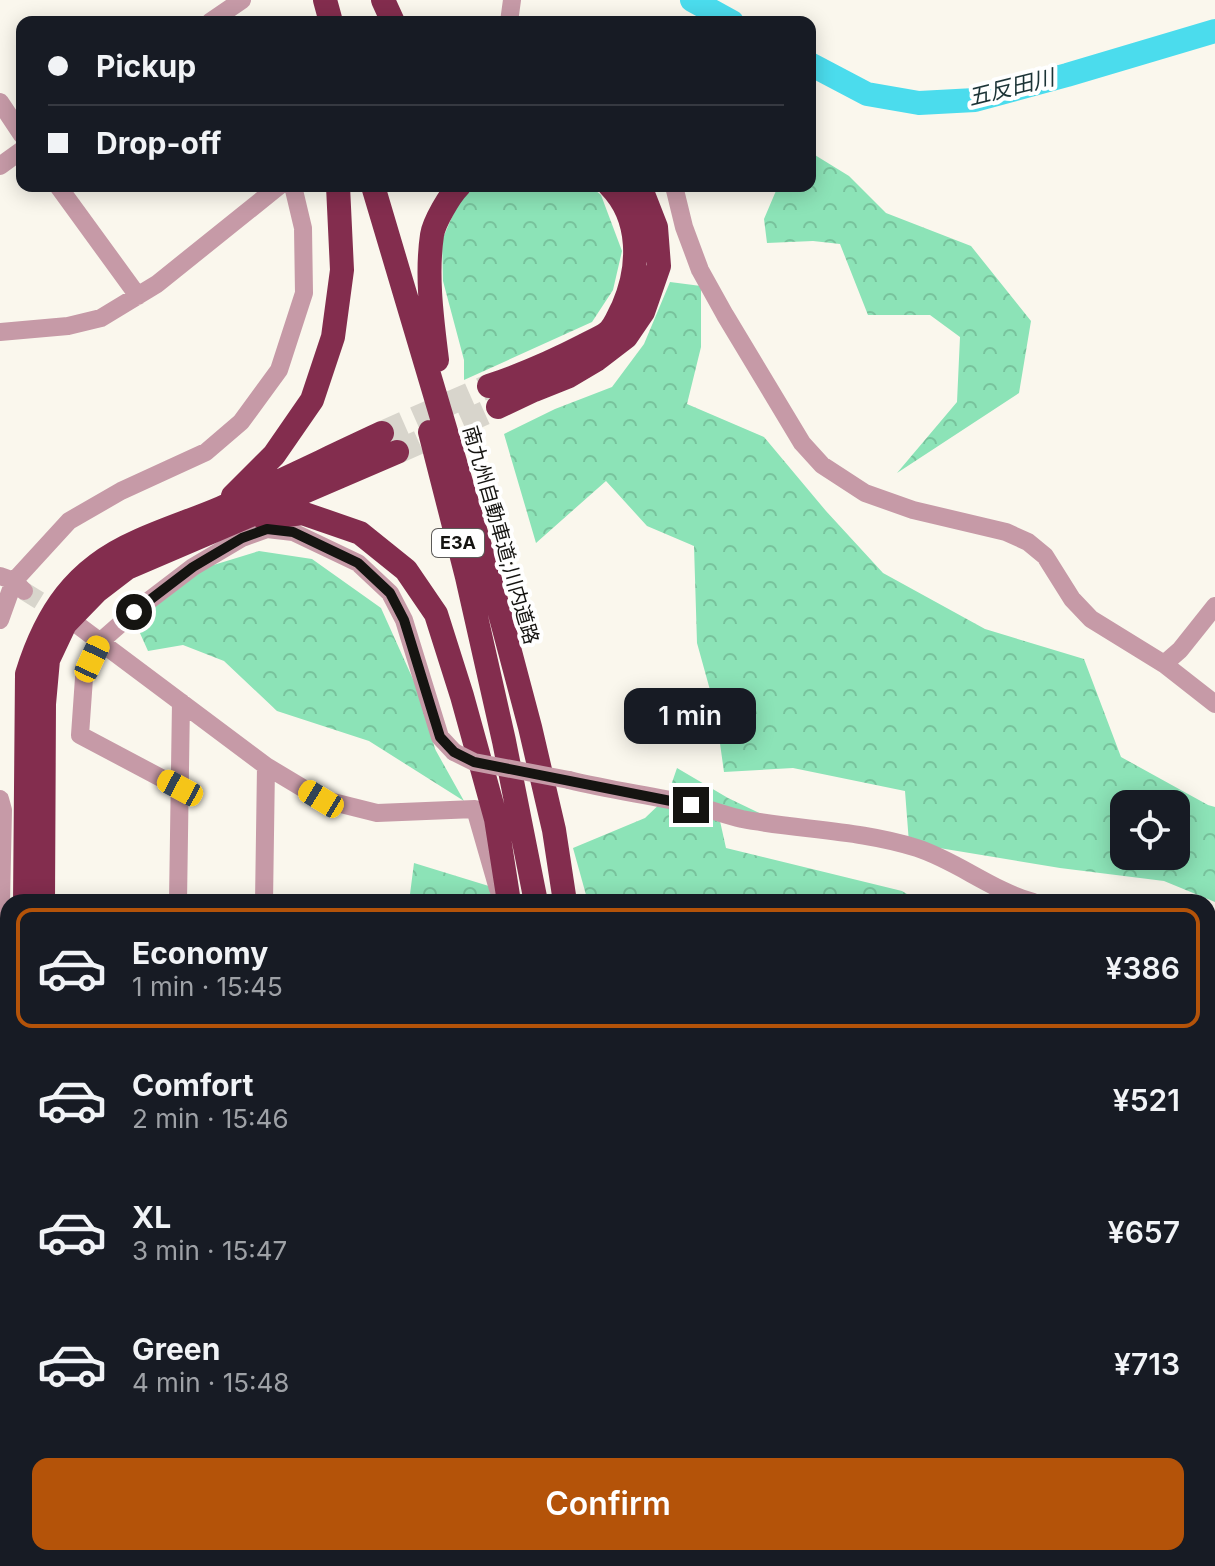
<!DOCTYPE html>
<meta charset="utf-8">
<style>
:root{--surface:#171b24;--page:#20242c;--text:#f1f3f6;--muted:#9ea1a6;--line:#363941;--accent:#b45309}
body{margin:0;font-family:Inter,"Noto Sans JP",sans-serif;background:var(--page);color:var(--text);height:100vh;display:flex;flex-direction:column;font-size:30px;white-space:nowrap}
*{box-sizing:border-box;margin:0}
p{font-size:26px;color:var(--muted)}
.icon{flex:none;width:44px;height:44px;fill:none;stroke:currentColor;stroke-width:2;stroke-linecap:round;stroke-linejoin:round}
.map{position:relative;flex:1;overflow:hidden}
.panel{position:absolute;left:0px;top:894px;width:1216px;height:672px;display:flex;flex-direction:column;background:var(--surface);border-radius:24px 24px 0 0;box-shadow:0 4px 20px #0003}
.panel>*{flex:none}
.guide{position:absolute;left:16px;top:16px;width:800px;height:176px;border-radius:16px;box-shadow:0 4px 20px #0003;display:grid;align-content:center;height:176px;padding:0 32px;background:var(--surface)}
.buttons{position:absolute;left:1110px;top:790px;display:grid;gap:16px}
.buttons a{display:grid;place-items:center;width:80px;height:80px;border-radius:16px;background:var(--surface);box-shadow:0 4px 20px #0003;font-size:40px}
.end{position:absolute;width:36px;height:36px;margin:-18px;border:10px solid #151411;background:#fff;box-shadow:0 0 0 4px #fff}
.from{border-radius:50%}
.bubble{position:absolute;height:56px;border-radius:16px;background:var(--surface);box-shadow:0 4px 20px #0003;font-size:26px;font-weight:600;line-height:56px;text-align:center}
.car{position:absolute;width:24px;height:48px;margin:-24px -12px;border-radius:10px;box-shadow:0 0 6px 2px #0007;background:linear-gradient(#f5c518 24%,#345 0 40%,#f5c518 0 76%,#345 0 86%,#f5c518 0)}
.guide b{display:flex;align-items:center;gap:28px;height:76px;font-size:30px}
.guide b+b{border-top:2px solid var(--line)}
.guide i{width:20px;height:20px;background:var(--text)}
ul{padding:14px 0 0;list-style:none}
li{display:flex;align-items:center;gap:24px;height:120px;margin:0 16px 12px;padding:0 16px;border:4px solid transparent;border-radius:16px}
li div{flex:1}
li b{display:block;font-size:30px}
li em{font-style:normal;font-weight:600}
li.current{border-color:var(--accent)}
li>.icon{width:72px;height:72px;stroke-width:1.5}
.primary-button{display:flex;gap:16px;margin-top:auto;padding:16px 32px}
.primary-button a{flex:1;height:92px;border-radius:16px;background:var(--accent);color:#fff;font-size:32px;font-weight:600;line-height:92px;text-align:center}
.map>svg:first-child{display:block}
.forest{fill:url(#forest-crowns);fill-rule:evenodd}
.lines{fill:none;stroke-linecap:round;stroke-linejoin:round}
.river{stroke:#4bdced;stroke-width:24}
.minor-tunnel{stroke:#d8d5cc;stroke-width:18;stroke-dasharray:18 9;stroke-linecap:butt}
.highway-tunnel{stroke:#d8d5cc;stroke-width:24;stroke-dasharray:24 12;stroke-linecap:butt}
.minor{stroke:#c69aa7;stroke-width:18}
.major{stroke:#964b65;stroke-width:24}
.highway{stroke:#832d4e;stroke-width:24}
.minor-bridge{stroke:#c69aa7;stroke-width:18}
.route{stroke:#151411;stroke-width:10}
.labels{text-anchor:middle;stroke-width:8;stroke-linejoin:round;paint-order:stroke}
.shield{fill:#fff;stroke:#5b5a58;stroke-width:2}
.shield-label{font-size:18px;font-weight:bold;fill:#151411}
.street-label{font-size:20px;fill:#151411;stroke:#fff}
.water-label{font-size:22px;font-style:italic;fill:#1c3437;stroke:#fff}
</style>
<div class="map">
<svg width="1215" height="1566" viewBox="0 0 1215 1566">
<defs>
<pattern id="forest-crowns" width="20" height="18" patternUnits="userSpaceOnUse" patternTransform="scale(2)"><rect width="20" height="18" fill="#8ce3b7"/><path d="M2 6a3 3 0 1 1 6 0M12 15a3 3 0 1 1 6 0" fill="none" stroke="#78c29c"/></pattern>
</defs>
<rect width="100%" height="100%" fill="#faf7ed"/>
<path class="forest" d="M810,152l39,24 37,37 85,33 60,75 -12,72 -122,80 60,-71 3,-65 -30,-22h-62l-28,-71 -27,-3 -46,2 -3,-24 14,-33h32z
M474,186h116l11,9 21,56 -9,39 -21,32 -128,58v-20l-21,-79 -1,-41 20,-46z
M670,282l31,4v61l-14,57 77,33 62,74 57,62 102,56 99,30 37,98 87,48 7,2v95l-51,-21 -104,-13 -151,-25 -4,-52 -112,-23 -69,4 -9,-64 -18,-65 -3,-97 -47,-20 -41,-45 -70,62 -32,-109 51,-25 57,-22 32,-43zM1124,804h52v52h-52z
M259,551l53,8 69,49 40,89 14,52 29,52 -95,-60 -92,-30 -53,-50 -41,-16 -35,6 -13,-29 72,-55z
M677,768l51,30 63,30 -71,-7 6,27 176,43 18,11h-332l-15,-54 72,-30 22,-21z
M414,863l78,24 1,15h-84z
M1208,965l7,5v158l-7,-1z
M0,1201l8,3v135l-8,-2z
M8,1382v133l-8,2v-130z
M627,1558h170l2,8h-172z"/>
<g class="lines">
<path class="river" d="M692,0l40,22
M810,64l57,30 52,9 56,-3 92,-25 148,-44
M591,1565l31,-1 19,2"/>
<path class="minor-tunnel" d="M24,591l42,26"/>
<path class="highway-tunnel" d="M382,433l107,-47
M397,452l101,-45"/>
<path class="minor" d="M210,22l32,-22
M509,22l3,-22
M0,102l22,33
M0,166l22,-16
M58,186l80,110
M674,186l10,41 16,43 25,45 77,128 20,22 43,28 48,17 93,22 22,10 17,14 27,43 19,20 73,45 51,40
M0,332l68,-6 33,-8 56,-34 122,-98
M0,576l14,5 10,10
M0,620l14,-39 55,-60 52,-30 85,-39 35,-30 38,-52 25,-77 -1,-65 -10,-42
M79,626l187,140 55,33 56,14 98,-4 23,80
M1164,664l16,-14 35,-44
M569,780c40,10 80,15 120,24 18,4 35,11 53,15 58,11 119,11 175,29 40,13 74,42 116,54
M180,788l-100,-53 4,-57 17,-37 33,-29 59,-45 49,-29 25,-9 26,3 65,31 32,30 14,27 36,117 14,15
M0,799l3,11 -3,140
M178,902l3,-200
M264,902l2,-136
M1208,951l7,1
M1208,1185l7,7
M1208,1296l7,-3
M0,1349l8,2
M1208,1462l7,2
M0,1498l8,-2
M193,1558l1,8
M890,1558l17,8"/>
<path class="major" d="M0,1141l8,3
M1208,1542l7,1"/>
<path class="highway" d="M325,0l6,22
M383,0l10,22
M373,186l126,424 31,117 24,103 11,72
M437,360c-5,-41 -11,-84 -5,-125 2,-13 18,-40 27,-49
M489,386c33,-11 65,-25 96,-41 7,-4 15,-7 22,-12 8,-6 11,-17 16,-26 17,-39 19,-88 -13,-121
M498,407l36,-17 35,-14 27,-16 30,-23 17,-25 16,-46 -3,-39 -16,-41
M430,432l37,145 37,164 32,161
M233,496l41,-41 38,-55 21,-63 9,-67 -4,-84
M264,518l38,-5 58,20 46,37 30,44 26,82 34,123 13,83
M25,902l2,-228c19,-61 48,-105 109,-132 28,-13 57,-22 85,-34 54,-24 107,-50 161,-75
M43,902l1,-198 4,-44 17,-36 32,-33 30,-23 270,-116
M586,1566l1,-8
M611,1566v-8"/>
<path class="minor-bridge" d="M454,752l20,10 95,18"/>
</g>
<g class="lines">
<path class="route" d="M134,612l59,-45 49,-29 25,-9 26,3 65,31 32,30 14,27 36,117 14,15 20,10 217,43"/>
</g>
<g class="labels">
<rect class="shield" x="432" y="529" width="52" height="28" rx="6"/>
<g class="shield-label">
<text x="458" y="549">E3A</text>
</g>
<g class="street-label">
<text transform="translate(501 535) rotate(74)" y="7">南九州自動車道;川内道路</text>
</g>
<g class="water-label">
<text transform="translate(1011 87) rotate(-14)" y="8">五反田川</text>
</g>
</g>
</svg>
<div class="buttons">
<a><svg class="icon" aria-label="locate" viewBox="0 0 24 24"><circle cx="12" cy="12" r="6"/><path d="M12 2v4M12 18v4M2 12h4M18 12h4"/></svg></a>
</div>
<i class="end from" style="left:134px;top:612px"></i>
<i class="end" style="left:691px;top:805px"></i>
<div class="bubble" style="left:624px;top:688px;width:132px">1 min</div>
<i class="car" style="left:92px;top:659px;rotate:25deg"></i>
<i class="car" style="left:180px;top:788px;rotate:298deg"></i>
<i class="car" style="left:321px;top:799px;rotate:301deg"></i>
<div class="guide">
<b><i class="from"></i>Pickup</b>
<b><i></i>Drop-off</b>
</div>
<section class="panel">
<ul>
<li class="current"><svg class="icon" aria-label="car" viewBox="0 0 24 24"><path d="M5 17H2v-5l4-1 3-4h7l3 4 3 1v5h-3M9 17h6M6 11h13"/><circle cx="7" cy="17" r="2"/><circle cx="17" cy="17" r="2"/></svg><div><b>Economy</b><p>1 min · 15:45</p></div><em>¥386</em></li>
<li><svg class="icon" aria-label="car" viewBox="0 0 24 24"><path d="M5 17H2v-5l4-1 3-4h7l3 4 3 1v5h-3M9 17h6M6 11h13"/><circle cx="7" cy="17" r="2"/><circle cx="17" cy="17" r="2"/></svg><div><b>Comfort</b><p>2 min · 15:46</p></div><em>¥521</em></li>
<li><svg class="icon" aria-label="car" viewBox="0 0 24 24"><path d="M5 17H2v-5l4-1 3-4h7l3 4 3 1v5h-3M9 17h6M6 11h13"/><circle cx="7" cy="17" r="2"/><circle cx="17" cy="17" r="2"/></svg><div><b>XL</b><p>3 min · 15:47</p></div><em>¥657</em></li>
<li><svg class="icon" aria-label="car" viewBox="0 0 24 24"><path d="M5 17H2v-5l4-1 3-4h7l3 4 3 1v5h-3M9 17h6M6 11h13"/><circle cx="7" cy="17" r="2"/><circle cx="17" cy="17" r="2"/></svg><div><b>Green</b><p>4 min · 15:48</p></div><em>¥713</em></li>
</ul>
<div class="primary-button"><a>Confirm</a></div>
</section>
</div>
